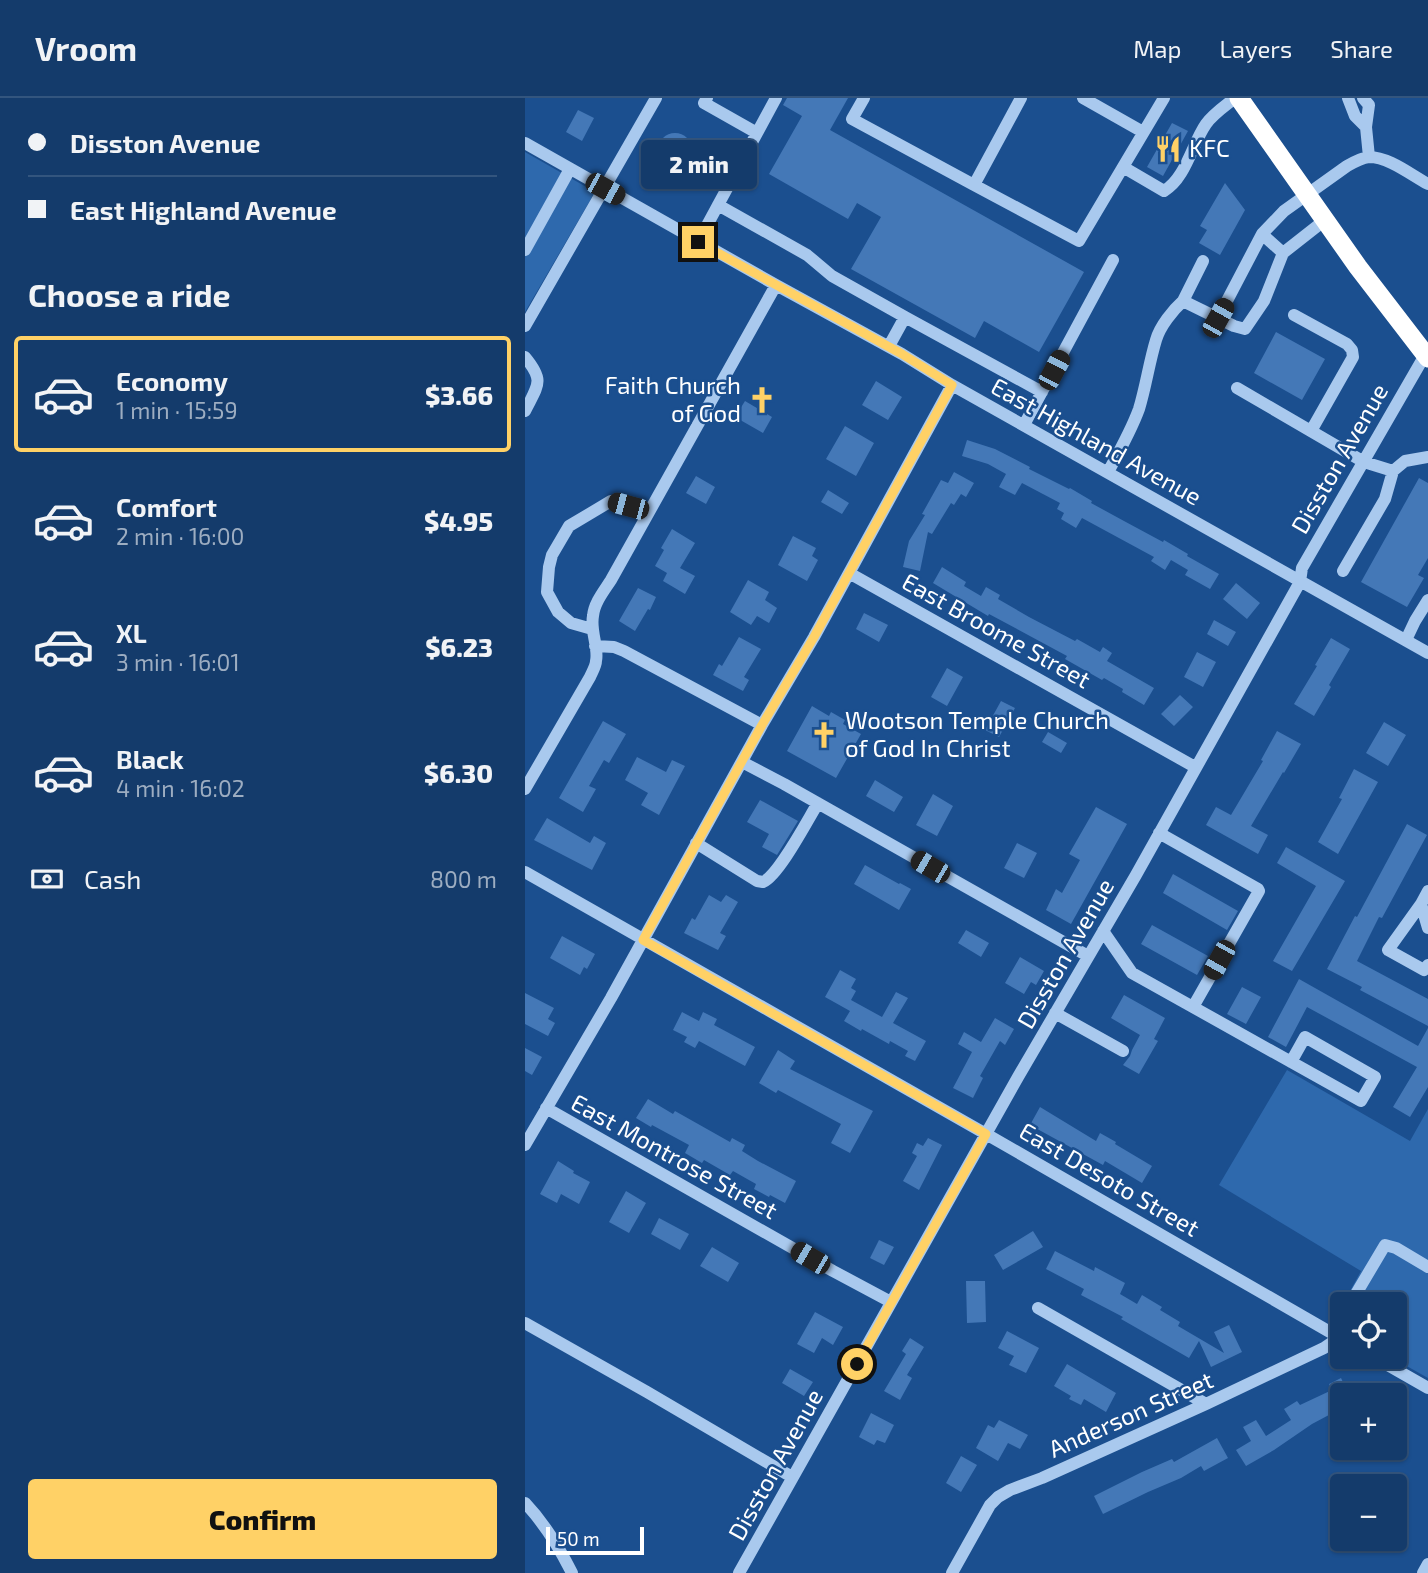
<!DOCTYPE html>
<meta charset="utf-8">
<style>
:root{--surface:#143b6b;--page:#214673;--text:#f1f3f6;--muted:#9dadc1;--line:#33557e;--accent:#ffd166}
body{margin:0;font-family:"Exo 2",sans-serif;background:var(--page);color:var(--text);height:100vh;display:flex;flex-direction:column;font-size:26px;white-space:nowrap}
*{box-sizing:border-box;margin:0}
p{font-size:23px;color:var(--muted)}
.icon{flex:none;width:38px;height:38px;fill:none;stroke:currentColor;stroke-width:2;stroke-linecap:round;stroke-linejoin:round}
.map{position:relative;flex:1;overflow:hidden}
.drawer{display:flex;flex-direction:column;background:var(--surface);width:525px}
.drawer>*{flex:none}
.hud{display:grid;align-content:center;height:154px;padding:0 28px;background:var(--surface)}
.controls{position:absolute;left:805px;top:1194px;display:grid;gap:14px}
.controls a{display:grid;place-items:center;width:77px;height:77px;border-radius:7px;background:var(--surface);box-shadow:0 2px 5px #0004,0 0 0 2px var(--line);font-size:35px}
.scale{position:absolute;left:21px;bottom:18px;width:98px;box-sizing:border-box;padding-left:7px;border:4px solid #fff;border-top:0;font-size:19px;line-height:24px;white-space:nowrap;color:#fff;-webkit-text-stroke:5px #1b4f8f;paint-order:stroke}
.end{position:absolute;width:32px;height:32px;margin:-16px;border:9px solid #ffd166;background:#111;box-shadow:0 0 0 4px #111}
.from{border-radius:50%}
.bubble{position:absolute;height:49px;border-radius:7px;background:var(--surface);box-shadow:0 2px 5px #0004,0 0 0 2px var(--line);font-size:23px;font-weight:800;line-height:49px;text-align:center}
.car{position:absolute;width:21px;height:42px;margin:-21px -10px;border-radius:9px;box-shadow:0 0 5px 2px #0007;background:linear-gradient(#222 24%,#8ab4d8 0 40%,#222 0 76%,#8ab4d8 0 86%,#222 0)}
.hud b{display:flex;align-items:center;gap:24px;height:66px;font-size:26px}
.hud b+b{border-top:2px solid var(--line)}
.hud i{width:18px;height:18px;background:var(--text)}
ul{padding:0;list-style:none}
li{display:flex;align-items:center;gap:21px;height:116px;margin:0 14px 10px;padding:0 14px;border:4px solid transparent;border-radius:7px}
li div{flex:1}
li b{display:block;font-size:26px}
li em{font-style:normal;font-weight:800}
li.current{border-color:var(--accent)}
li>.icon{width:63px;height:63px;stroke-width:1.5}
h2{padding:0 28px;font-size:32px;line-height:84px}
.pay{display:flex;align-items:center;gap:18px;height:77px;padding:0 28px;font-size:26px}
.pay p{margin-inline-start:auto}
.action{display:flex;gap:14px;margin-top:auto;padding:14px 28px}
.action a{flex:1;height:80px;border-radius:7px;background:var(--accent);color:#111;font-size:28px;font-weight:800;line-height:80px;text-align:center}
header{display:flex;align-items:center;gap:42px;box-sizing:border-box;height:98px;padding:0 35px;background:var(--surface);border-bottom:2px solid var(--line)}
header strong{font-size:33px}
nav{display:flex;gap:38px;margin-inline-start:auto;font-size:24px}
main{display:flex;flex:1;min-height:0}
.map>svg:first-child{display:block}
.green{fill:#2e69ad}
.building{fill:#4478b7}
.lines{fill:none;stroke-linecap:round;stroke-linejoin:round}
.minor{stroke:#a9c9ee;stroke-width:12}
.highway{stroke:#fff;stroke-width:19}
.route{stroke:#ffd166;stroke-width:9}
.labels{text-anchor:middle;stroke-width:5;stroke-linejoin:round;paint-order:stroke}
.poi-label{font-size:24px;fill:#fff;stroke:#1b4f8f;text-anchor:start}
.street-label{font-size:24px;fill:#fff;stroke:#1b4f8f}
</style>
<header>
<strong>Vroom</strong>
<nav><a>Map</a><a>Layers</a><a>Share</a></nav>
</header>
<main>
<section class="drawer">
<div class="hud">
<b><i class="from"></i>Disston Avenue</b>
<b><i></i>East Highland Avenue</b>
</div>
<h2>Choose a ride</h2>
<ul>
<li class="current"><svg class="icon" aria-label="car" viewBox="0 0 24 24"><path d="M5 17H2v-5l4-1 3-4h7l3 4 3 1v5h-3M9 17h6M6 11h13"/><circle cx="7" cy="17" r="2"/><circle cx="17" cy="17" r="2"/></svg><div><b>Economy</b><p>1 min · 15:59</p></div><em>$3.66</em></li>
<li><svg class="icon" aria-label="car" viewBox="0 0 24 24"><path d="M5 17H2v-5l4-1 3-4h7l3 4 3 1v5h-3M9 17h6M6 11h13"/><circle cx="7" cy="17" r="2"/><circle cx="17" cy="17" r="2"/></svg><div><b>Comfort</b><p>2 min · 16:00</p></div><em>$4.95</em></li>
<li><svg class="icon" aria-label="car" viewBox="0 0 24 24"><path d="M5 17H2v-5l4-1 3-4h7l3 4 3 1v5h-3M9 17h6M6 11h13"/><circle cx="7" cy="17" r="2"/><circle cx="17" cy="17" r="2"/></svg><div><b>XL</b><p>3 min · 16:01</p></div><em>$6.23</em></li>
<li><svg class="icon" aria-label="car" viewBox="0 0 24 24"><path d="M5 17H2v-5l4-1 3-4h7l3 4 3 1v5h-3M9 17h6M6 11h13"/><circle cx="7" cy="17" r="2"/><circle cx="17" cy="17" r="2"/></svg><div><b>Black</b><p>4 min · 16:02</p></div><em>$6.30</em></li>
</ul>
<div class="pay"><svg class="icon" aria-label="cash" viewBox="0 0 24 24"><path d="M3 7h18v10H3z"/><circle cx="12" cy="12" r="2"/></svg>Cash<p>800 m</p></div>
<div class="action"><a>Confirm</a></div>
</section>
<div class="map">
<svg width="903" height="1475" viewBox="0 0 903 1475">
<rect width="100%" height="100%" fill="#1b4f8f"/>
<path class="green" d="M0,54l70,40 -70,120z
M762,972l123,71 18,-32v269l-39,-22h6v-52h-52l18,-33 -142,-86z"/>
<path class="building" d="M262,0h61l-18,32 254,142 -45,80 -55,-31 -9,17 -124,-69 30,-52 -24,-14 -9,16 -79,-45 33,-58 -19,-11z
M53,12l16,8 -12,23 -16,-9z
M647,25l16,8 -25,45 -16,-9z
M133 52a17 17 0 1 1 34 0a17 17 0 1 1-34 0Z
M700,85l20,27 -25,45 -21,-12 8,-13 -7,-4z
M751,234l49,27 -23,41 -48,-27z
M351,283l26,16 -14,23 -26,-15z
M220,303l27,16 -9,16 -28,-16z
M320,328l29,17 -18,33 -30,-17z
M442,342l28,9 35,18 -1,2 40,20 1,-1 22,13 -1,2 33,18 39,21 1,-2 24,14 -1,2 32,18 -9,15 -25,-14 3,-5 -17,-10 -6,10 -14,-9 3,-4 -72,-39 -6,10 -15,-9 3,-6 -7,-4 3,-6 -38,-20 -7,12 -16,-8 7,-13 -18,-10 -26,-8z
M429,374l20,11 -8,14 -5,-3 -7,11 -3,-2 -19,31 -4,-2 -8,39 -17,-4 6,-26 16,-26 -3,-1 19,-34 7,3z
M171,378l19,11 -9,17 -20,-11z
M894,380l9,5v75l-10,17 6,3 -17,29 -46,-25z
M303,392l21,13 -7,11 -21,-12z
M147,431l23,14 -15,25 15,8 -10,18 -22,-13 4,-8 -12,-7 9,-16 -3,-2z
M268,438l23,12 -4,8 6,4 -11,21 -29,-16z
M417,469l24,15 -2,4 17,10 5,-9 14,8 -2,4 31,18 46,24 2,-2 23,13 3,-5 9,6 -5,8 47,27 -10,17 -22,-13 1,-3 -19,-11 -2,2 -37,-21 2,-3 -78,-42 -1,2 -55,-33z
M223,482l21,12 -4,8 12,8 -8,15 -12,-7 -6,9 -21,-13z
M711,485l24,20 -13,16 -24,-20z
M113,490l18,9 -6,13 -2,-1 -13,22 -16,-10z
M339,515l24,12 -9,17 -23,-13z
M689,522l22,12 -8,14 -21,-12z
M214,539l22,12 -17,28 5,3 -6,11 -30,-16 6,-11 3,2z
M806,540l19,11 -21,36 2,2 -17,29 -20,-12 23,-38 -2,-1z
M672,554l19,10 -13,25 -19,-10z
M422,570l16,9 -16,29 -16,-9z
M655,597l13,12 -19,19 -13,-12z
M476,603l14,7 -16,29 -14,-7z
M287,608l17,10 2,-4 14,8 -2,4 18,10 -25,44 -49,-27z
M78,623l23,13 -17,29 -5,-3 -15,26 7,3 -13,23 -24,-14z
M859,624l22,13 -18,31 -22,-13z
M752,633l24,13 -17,29 -1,-1 -32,54 17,9 -10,19 -52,-29 10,-18 15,8 32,-54 -2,-1z
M523,634l19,11 -6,10 -19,-11z
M112,659l29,15 6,-12 13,6 -26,49 -18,-10 7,-12 -23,-13z
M829,671l24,13 -40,72 -20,-12 24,-43 -3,-1z
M350,682l28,17 -9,15 -28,-16z
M408,696l20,12 -16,30 -21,-11z
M235,702l38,21 -21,34 -15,-8 7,-13 -22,-12z
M571,709l31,17 -56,100 -25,-14 10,-21 6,4 18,-33 -11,-6z
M22,720l43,25 4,-7 12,7 -14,27 -58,-30z
M882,726l20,11 -45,83 -3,-1 -22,44 71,38v27l-68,-36 2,-3 -35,-18 28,-53 2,1z
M492,745l20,10 -13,25 -20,-10z
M761,749l59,34 -53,90 -19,-10 43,-75 -39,-23z
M340,767l34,19 1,-1 11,6 -12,21 -45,-26z
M648,776l65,37 -11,19 -64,-37z
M184,797l12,7 5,-7 12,7 -18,31 6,3 -8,14 -34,-17 8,-15 3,2z
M627,827l56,31 -11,19 -56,-31z
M441,832l23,13 -8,14 -23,-14z
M37,838l33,18 -8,15 -3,-2 -4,8 -30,-17z
M495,859l24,14 -8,14 -5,-3 -7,12 -19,-11z
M315,872l16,9 -5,9 5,3 -5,9 31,17 14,-25 12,6 -15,25 33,18 -11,20 -10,-5 3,-5 -18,-10 -1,3 -27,-15 -1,2 -17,-10 6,-10 -25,-14z
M774,881l119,67 10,-18v59l-18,30 -17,-10 24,-40 -110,-60 -21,40 -18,-10z
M717,889l19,10 -15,27 -19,-10z
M0,895l29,15 -6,11 7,4 -7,13 -23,-12z
M599,897l41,23 -11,21 4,2 -19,33 -16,-9 7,-9 2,-6 8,-15 -29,-17z
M157,914l17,9 4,-9 14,7 -3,6 41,22 -10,19 -46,-25 -4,7 -11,-6 3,-5 -14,-7z
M470,920l19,11 -9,16 -5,-4 -20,35 3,2 -10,20 -20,-10 19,-36 -14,-8 6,-12 17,10z
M0,950l17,9 -10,18 -7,-4z
M253,952l17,11 -5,8 83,42 -23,42 -19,-10 10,-19 -63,-34 -2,3 -17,-10z
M123,1001l25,15 2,-3 55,31 2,-4 13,7 -3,6 16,10 38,20 -11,22 -15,-8 -1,2 -15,-8 2,-5 -23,-13 -3,4 -26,-15 -2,3 -17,-10 4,-8 -37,-20 -1,2 -15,-9z
M515,1009l56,34 4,-8 16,9 -1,2 37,22 -10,17 -37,-22 -2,4 -73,-40z
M403,1040l14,7 -23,45 -16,-9 14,-25 -5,-3 5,-10 6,3z
M33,1063l16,10 -1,2 17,9 -11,22 -18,-10 -4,9 -17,-9z
M101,1093l20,12 -17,30 -20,-11z
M134,1120l30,16 -9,16 -29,-16z
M508,1133l10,16 -40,23 -9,-15z
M354,1142l15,7 -10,18 -14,-7z
M187,1149l27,16 -11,19 -28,-16z
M530,1153l39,20 1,-4 30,16 -5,11 17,10 5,-9 20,12 -2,3 20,12 -2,4 46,27 -10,-21 15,-7 13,27 -31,15 -12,-26 -10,17 -68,-39 2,-2 -42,-22 3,-6 -38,-20z
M441,1183h19l1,41 -19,1z
M290,1214l28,15 -10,18 -11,-7 -8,15 -17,-9z
M482,1233l32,17 -13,25 -17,-8 5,-9 -16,-8z
M385,1240l14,9 -17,28 5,3 -12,22 -16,-9 22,-37 -4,-3z
M542,1266l49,29 -10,19 -22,-13 -3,6 -12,-6 2,-3 -17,-10z
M265,1271l23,13 -9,14 -22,-13z
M816,1280l8,17h-7v13l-30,16 -38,26 -28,16 -10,-16 15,-9 -8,-14 13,-7 10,16 25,-16 -7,-11 13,-8 3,4 32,-15 -3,-6z
M346,1315l23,12 -9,18 -8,-3 -3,5 -15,-8z
M474,1322l29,15 -8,14 -12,-6 -10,18 -22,-13 12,-23 6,3z
M692,1340l11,20 -24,13 -3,-5 -20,12 -33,14 -45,22 -9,-18 48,-24 30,-13 2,3z
M436,1358l16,9 -16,27 -15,-9z"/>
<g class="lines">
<path class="minor" d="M182,0l-3,5 53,30
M339,0l-12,21 122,66
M496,0l-47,87 105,56 85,-143
M558,0l60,34
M823,0l7,18 11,11
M838,0l6,7 -3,22 3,30
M0,45l251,142 126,69 50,31 476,268
M598,69l41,24c22,-13 28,-47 42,-67 7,-10 19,-18 29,-26
M193,107l89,50 25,21 73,41 -16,29
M737,136l21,19
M173,144l78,-144
M0,152l45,-81
M658,203l20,-40
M769,217l53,29 5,6 1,7 -42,74
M380,219l137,75
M693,220l44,-84 22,-23 63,-45c7,-4 14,-8 22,-9 20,0 42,18 59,27
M0,228l131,-228
M0,259c20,24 13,28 0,54
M712,290l127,74 29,9 12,-10 23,-4
M499,327l89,-165
M583,374c11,-20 23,-41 31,-63 7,-23 10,-46 17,-69 4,-14 17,-30 27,-39l51,25 11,3 19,-28 19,-48 42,-33
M818,473l42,-72 8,-28
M324,475l346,194
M67,531l-21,-6 -13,-11 -11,-20 2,-25 3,-12 17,-29 42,-25 17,5 19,9
M881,542l9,-19 13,-21
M70,548l19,1 10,4 138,74
M217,664l42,22 304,172
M0,691l65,-112c2,-5 6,-11 6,-16 3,-13 -6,-30 -3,-45 1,-13 11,-25 18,-36l165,-295
M634,735l99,56 1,2 -66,116
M171,745l61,38 6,1c16,-7 44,-61 55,-79
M0,774l461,262 356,205
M903,793l-7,13 -33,46 36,20 4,-5
M896,806l7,24
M578,833l29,42 229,128 14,-24 -70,-40 -14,25
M530,915l68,38
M21,1010l287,163 58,31
M0,1047l86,-147 151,-273 52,-88 138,-252
M825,1206l35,-59 11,3 32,19
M513,1210l168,96
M0,1225l122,69 145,85
M847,1258l56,32
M0,1405c20,21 34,44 47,70
M214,1475l279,-496 118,-202 164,-293 2,-14 123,-213
M427,1475l38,-68 8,-8 12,-7 32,-12 164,-74 118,-56 16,-11 -3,-11 5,-9
M898,1475l5,-9"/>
<path class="highway" d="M714,0l119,169 70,91"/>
</g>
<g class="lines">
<path class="route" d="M173,144l204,112 50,31 -138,252 -52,88 -119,215 343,194 -129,230"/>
</g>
<defs>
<symbol id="restaurant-bare" viewBox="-9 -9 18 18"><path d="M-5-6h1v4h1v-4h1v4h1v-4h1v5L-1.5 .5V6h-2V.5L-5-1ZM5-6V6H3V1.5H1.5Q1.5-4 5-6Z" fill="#ffd166" stroke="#1b4f8f" stroke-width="2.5" paint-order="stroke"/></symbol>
<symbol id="church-bare" viewBox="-9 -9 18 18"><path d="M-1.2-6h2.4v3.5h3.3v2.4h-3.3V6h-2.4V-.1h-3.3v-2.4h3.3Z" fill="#ffd166" stroke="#1b4f8f" stroke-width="2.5" paint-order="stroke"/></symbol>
</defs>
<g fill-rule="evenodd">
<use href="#restaurant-bare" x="624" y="32" width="38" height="38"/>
<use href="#church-bare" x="218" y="283" width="38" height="38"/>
<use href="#church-bare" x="280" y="618" width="38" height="38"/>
</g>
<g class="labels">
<g class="poi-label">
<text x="664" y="59">KFC</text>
<text x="216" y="296" text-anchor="end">Faith Church<tspan x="216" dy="28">of God</tspan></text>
<text x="320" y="631">Wootson Temple Church<tspan x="320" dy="28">of God In Christ</tspan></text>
</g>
<g class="street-label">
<text transform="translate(571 344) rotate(29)" y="8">East Highland Avenue</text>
<text transform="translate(815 361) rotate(-60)" y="8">Disston Avenue</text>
<text transform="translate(471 533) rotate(29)" y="8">East Broome Street</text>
<text transform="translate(541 856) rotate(-60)" y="8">Disston Avenue</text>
<text transform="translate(149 1059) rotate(29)" y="8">East Montrose Street</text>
<text transform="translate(584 1082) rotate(30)" y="8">East Desoto Street</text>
<text transform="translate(606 1317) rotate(-24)" y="8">Anderson Street</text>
<text transform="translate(251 1367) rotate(-61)" y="8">Disston Avenue</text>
</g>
</g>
</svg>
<div class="controls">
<a><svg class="icon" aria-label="locate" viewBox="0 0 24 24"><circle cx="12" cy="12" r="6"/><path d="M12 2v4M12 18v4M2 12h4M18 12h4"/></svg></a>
<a>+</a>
<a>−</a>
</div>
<div class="scale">50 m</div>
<i class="end from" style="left:332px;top:1266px"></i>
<i class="end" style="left:173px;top:144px"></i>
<div class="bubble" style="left:116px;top:42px;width:116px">2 min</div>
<i class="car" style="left:80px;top:91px;rotate:119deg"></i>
<i class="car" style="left:693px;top:220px;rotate:29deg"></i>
<i class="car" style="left:529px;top:272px;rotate:28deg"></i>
<i class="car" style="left:103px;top:408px;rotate:285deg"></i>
<i class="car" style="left:405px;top:769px;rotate:300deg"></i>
<i class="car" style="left:694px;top:862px;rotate:209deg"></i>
<i class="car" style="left:285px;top:1160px;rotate:300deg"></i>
</div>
</main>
